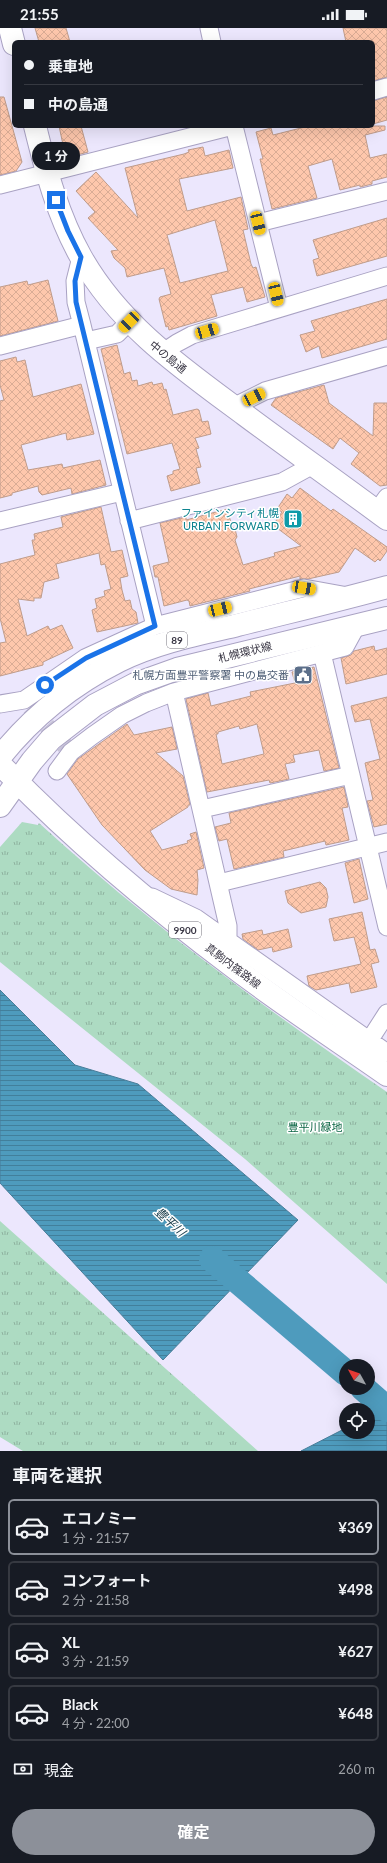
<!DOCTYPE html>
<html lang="ja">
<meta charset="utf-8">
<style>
:root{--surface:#171b24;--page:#242831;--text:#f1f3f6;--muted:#9ea1a6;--line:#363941;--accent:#8c9099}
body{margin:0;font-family:Lato,"Noto Sans JP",sans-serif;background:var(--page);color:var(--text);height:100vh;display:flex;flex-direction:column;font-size:15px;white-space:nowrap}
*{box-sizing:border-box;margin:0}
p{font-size:13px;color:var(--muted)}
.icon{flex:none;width:22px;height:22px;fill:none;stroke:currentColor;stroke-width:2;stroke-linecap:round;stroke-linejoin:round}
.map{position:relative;height:1423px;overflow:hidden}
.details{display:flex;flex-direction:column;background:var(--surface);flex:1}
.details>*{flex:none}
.banner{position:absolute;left:12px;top:12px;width:363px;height:88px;border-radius:6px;box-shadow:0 4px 16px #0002;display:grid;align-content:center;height:88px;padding:0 12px;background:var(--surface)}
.needle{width:26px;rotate:310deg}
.controls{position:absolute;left:339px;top:1331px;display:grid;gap:8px}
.controls a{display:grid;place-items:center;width:36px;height:36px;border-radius:50%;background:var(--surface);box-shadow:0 4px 16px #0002;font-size:20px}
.end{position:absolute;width:18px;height:18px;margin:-9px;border:5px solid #1a73e8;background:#fff;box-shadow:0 0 0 2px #fff}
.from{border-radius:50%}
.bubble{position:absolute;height:28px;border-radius:14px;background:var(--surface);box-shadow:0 4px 16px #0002;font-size:13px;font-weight:700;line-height:28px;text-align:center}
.car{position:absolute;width:12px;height:24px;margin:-12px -6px;border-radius:5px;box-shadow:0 0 3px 1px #0007;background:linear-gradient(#f5c518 24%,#345 0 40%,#f5c518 0 76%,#345 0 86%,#f5c518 0)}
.banner b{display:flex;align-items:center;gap:14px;height:38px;font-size:15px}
.banner b+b{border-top:1px solid var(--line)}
.banner i{width:10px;height:10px;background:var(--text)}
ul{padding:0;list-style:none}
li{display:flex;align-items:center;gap:12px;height:56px;margin:0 8px 6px;padding:0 4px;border:2px solid var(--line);border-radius:6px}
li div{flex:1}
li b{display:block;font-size:15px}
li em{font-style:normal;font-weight:700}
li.on{border-color:var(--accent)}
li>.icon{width:36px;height:36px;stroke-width:1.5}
h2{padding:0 12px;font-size:18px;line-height:48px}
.pay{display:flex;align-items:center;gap:10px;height:44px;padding:0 12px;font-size:15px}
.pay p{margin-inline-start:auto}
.cta{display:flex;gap:8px;margin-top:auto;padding:8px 12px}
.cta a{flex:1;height:46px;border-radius:24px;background:var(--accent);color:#fff;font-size:16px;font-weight:700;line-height:46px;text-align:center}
.status{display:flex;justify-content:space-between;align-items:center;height:28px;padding:0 20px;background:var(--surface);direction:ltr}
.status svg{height:11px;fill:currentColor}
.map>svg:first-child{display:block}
.park{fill:url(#park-tufts)}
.water{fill:url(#water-rules);stroke:#487d99}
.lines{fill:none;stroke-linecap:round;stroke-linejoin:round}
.river{stroke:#4e9bbd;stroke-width:26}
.building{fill:url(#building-cross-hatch);stroke:#bf9c8b;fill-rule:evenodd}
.street-tunnel{stroke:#c8c4d8;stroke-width:17;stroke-dasharray:17 8;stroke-linecap:butt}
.street-casing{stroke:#a9a2c3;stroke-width:19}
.secondary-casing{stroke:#a9a2c3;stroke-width:24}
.primary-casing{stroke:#a9a2c3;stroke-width:24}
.street{stroke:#fff;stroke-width:17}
.secondary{stroke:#fff;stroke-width:22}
.primary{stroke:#fff;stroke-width:22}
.route{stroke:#1a73e8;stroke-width:5}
.labels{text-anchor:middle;stroke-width:3;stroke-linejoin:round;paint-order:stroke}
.shield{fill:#fff;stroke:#74727c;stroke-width:1}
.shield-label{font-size:10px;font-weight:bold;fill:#393644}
.street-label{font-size:11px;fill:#393644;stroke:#fff}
.culture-label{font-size:11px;fill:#0d838f;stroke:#fff;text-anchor:end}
.service-label{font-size:11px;fill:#4e5e75;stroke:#fff;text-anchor:end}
.park-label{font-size:11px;fill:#0a6543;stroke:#fff}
.water-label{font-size:12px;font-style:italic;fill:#173b4a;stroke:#fff}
</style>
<div class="status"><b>21:55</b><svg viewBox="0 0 49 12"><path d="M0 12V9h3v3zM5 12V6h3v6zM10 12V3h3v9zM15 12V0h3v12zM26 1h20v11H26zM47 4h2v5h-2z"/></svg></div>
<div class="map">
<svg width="387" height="1423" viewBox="0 0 387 1423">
<defs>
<pattern id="park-tufts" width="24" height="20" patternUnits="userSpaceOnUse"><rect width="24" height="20" fill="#addbc2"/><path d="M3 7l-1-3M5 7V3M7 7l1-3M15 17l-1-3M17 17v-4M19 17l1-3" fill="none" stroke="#8eb29f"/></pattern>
<pattern id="water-rules" width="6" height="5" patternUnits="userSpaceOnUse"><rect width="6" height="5" fill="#4e9bbd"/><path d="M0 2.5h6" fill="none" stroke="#427f9b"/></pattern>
<pattern id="building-cross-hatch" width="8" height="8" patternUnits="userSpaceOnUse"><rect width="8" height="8" fill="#fec7ac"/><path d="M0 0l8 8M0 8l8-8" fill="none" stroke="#daac95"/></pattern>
</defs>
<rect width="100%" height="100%" fill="#ece7fd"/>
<path class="park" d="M22,794l16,3 1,-2c109,100 227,186 348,269v192l-142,-125 -245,-197v-115z
M0,1193l258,230h-235l-23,-14z"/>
<path class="water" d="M0,962l75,75 63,19 160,136 -135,140 -163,-177z
M387,1379v44h-86l45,-23v4h22v-16z"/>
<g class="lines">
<path class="river" d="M212,1231l134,114
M363,1360l24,21"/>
</g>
<path class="building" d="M35,0h31l4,14h-31z
M343,0h44v49l-14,4v-39h-27z
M0,69h4l18,65 -6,9 -16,4z
M387,69v23l-14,4v-23z
M59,98h22l7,26 -18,5 -5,-3z
M309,98h76v4l-20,5 5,23 17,-4v23l-15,4v3l-12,3v-2l-20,5 -8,-31 -24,7 9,32 -45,11 -12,-50h3l-7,-27 15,-4 2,7z
M203,119l2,9 24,-6 4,18 -54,11 8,32 54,-14 7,32 -5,1 8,34 2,4 3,-1 9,30 -18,5 -4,-15 -32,8 6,21 -48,14 -1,-4 -2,1 -7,-28 1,-2 11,-3 -7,-26 -37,9 -2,-9 -11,-10 -3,-7 7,-1 -30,-32 7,-6 -19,-21 20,-19 42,46 -13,-50 59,-14 5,-2 -1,-2zM215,192l13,51 -48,12 -13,-48z
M387,190v38l-70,20 -4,-16 6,-2 -6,-18z
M48,252l10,41 -58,15v-49l27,-6 1,4z
M387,271v40l-65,19 -3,-12 -13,6 -6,-17 15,-4 -4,-10z
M117,317l7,29 6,-2 2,9 5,-1 1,6 14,-4 1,3 9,-2 2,7 2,-1 7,26 24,-6 2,1 3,12 6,-1 3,13 -16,4 4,10 -3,1 5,18 -5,1 4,15 -29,8 -4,-15 6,-2v-3l7,-2 -8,-26 -45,11 -26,-105z
M16,329l1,5 8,-2 8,37 48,-13 13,50 -27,6 -1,-7 -45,12 7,25 34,-6 1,4 37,-8 6,25 -34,9 -1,-6 -29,7 -3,-3 -1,-6 -26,7v2l-12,3v-97l4,-1 -4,-15v-24z
M324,357l5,18 44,33 1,-33h13v82l-7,1 -29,-22 8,-11 -19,-15 -7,11 -62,-44 5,-7z
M300,460l31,23 2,-2 54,38v4l-7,10 -2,-2 -3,3 -20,-14 -16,24 -31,7h-8v-3l-51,13 1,2 -60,15 -1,-5 -2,-1 -23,6 -6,-29h-3l-2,-11 16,-4 -9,-39 26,-6v3l41,-11 5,17 3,3 2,8 -2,3 8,25 32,-9 -1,-3 27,-7 -28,-21 9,-13 -5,-3 10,-15 5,4z
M101,479l10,45 11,-2 6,26 -8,2 2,12 3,11 5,-1 2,9 4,3 2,11 -41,9 -5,-22 5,-2 -2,-9 10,-3 -1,-5 7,-2 -6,-25 -4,1 -2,-12 -43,11 3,14 -15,4 -3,16h-7v3l-16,-2 9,37 21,-10 2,4 12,-5 11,23 -30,14v3l-43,11v-33l6,-1 -6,-24v-54l35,-9 -3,-15h3l-1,-6 29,-7 -2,-10z
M374,618l1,5 12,-3v26l-41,10 -5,-26 10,-3 3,-4z
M314,639l25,101 -15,3 -5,-21 -26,5 2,7 -10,2 4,15 -19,4 -1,-3 -62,12 -21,-93 22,-6 3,13 40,-10 -1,-4 45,-9 -3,-11zM257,696l7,30 -42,10 -6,-30h2v-2l21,-6 1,3z
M387,669v127l-13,3 -7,-26 6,-1 -8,-37 15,-4 -10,-40 -15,3 -4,-16z
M127,696l7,11 38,-8 5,22 -21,4 27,23 7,29h-2v2l-38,24 12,19 26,-7 -1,-2 5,-2 -2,-5 6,-2 8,36 -7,2 1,10 -1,15 -26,-6 -26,-19 -43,-45 -35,-51 11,-15z
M344,759l4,20 -6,1 7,32 -23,5 -1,-4 -42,10 1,6 -50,12 -7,-30 -8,2 -4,-14 16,-4 -2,-10z
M359,831l9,40 -14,4 -9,-40z
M320,854l6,6 2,9 -2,10 -25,6 -13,-10 -3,-12z
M362,884l8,38 5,-1 4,13 -8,2 6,23 -26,6 -2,-10 -33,7 -7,-4 -2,-10 54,-12 -7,-27 -20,4 -5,-22z
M288,901l4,18 -19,5 -1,-5 -14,3 -15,-11 -1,-5 20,-4 1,5z"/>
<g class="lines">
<path class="street-tunnel" d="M30,679l35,39"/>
<defs>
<path id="street" d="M209,0l3,14
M373,63l14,-4
M234,98l45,182
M0,157l233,-59
M258,195l129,-32
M82,297l73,301
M86,313l31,-7 12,-12
M0,318l82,-21 -6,-23 -1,-21 6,-24
M162,325l15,-10 15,-8 195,-59
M233,379l32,-16 122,-35
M377,483l10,-14
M0,493l122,-29
M129,493l153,-39 31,-17
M322,625l65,274
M174,664l54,234v15
M0,676l24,-4 61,-42 70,-32 149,-38 44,8
M57,743l14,-19 21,-16 30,-21 24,-12 28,-11 171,-45 12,-22
M202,781l149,-34
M219,855l168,-41
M152,869l44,21 191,135
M369,1013l18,-28"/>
<path id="secondary" d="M10,0l4,16
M35,98c11,45 23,90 46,131 39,69 102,112 164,158 47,35 95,69 142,104"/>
<path id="primary" d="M0,729c32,-40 73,-73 119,-96 37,-18 76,-26 115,-35 51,-13 102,-25 153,-39
M0,736c72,75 152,142 236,205 49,37 101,71 151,106
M0,778l32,-45 19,-22 44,-34 40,-21 42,-15 210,-51"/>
</defs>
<use href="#street" class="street-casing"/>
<use href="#secondary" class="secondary-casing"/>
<use href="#primary" class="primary-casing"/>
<use href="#street" class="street"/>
<use href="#secondary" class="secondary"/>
<use href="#primary" class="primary"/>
</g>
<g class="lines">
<path class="route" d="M45,657l41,-27 69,-32 -79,-324 -1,-21 6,-24 -13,-26 -12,-31"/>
</g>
<defs>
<symbol id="building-square" viewBox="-11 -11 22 22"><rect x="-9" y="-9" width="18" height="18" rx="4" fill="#0f9aa8" stroke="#fff"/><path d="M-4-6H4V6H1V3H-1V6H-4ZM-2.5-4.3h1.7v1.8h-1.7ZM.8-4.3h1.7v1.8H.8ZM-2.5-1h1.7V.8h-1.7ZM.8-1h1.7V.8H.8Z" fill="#fff"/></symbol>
<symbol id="civic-square" viewBox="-11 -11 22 22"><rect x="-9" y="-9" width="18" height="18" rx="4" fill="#5c6f8a" stroke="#fff"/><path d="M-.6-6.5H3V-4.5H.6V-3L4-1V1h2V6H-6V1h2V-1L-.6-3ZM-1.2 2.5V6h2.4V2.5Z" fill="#fff"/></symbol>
</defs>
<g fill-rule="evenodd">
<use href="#building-square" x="282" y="480" width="22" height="22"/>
<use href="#civic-square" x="292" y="636" width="22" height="22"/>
</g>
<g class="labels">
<g class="shield">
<rect x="167" y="604" width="20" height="16" rx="3"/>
<rect x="169" y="894" width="32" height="16" rx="3"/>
</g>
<g class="shield-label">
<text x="177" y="616">89</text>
<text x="185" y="906">9900</text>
</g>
<g class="street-label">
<text transform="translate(168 329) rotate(39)" y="4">中の島通</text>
<text transform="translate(245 624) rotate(-14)" y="4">札幌環状線</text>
<text transform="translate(233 938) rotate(37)" y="4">真駒内篠路線</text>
</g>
<g class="culture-label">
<text x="279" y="489">ファインシティ札幌<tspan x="279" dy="13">URBAN FORWARD</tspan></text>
</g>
<g class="service-label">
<text x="289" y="651">札幌方面豊平警察署 中の島交番</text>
</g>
<g class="park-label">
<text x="315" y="1103">豊平川緑地</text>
</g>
<g class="water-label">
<text transform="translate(170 1194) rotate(43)" y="4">豊平川</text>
</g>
</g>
</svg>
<div class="controls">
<a><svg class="needle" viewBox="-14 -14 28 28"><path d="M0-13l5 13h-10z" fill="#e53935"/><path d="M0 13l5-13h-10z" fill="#9ea1a6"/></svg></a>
<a><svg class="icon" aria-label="locate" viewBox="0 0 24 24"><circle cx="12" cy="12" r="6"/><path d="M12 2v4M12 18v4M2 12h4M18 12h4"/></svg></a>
</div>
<i class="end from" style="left:45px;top:657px"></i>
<i class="end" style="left:56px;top:172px"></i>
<div class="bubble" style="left:32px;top:114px;width:48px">1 分</div>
<i class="car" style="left:258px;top:195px;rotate:166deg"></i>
<i class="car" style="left:276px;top:266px;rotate:166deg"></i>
<i class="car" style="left:129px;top:294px;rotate:225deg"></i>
<i class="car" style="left:207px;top:303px;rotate:73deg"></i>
<i class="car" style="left:254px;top:369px;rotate:64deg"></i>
<i class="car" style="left:304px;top:560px;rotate:100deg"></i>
<i class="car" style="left:220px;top:581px;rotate:76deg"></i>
<div class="banner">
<b><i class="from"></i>乗車地</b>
<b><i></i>中の島通</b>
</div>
</div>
<section class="details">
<h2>車両を選択</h2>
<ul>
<li class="on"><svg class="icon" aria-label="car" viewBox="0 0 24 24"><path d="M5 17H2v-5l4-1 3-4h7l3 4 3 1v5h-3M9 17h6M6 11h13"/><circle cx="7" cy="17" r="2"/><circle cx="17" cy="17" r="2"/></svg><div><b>エコノミー</b><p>1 分 · 21:57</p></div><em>¥369</em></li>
<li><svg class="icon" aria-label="car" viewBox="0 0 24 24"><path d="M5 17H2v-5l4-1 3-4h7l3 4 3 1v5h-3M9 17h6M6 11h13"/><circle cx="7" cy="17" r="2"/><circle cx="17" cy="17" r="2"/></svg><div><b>コンフォート</b><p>2 分 · 21:58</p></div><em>¥498</em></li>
<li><svg class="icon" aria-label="car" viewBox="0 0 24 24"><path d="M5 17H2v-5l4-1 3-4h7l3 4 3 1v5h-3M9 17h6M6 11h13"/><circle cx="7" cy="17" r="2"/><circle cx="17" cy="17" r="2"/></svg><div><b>XL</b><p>3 分 · 21:59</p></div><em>¥627</em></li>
<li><svg class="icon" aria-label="car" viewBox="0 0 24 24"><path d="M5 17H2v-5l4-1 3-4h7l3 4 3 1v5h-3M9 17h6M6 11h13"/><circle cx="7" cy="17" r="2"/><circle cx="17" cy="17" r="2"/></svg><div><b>Black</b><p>4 分 · 22:00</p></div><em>¥648</em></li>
</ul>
<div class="pay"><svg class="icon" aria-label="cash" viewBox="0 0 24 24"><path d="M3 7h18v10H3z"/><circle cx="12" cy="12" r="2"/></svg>現金<p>260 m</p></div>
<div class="cta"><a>確定</a></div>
</section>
